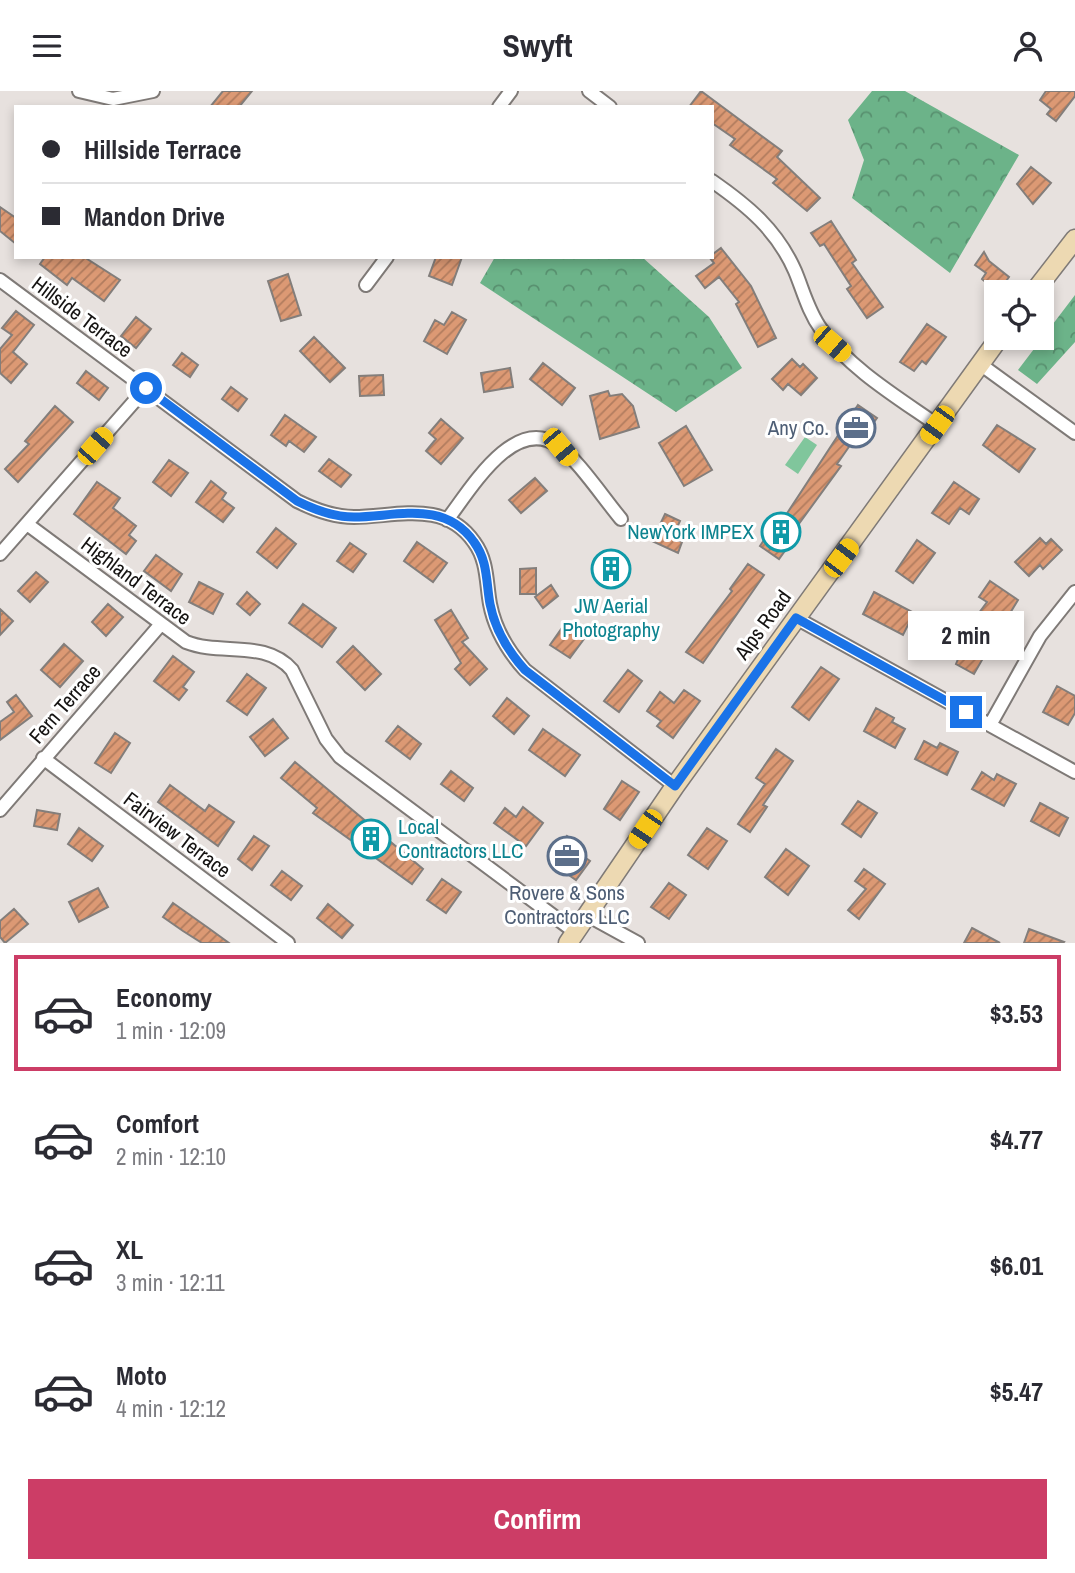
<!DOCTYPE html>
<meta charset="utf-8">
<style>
:root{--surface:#fff;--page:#f7f7f7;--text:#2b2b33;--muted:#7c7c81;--line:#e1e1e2;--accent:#cc3d66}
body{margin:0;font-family:"Archivo Narrow",sans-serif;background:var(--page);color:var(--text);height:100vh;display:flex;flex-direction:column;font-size:26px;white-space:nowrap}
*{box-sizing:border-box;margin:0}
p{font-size:23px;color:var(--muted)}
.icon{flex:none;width:38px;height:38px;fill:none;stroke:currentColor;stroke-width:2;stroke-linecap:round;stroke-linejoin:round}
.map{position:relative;height:852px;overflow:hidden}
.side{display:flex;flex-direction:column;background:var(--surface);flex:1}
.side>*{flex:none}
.top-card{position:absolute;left:14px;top:14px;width:700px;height:154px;border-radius:0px;box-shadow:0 4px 10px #0003;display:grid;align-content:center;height:154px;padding:0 28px;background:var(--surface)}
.tools{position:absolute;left:984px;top:189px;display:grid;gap:14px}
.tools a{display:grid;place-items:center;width:70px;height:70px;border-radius:0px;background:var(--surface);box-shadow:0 4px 10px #0003;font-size:35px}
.end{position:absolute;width:32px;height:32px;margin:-16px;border:9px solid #1a73e8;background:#fff;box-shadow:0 0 0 4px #fff}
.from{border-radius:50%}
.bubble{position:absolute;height:49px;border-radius:0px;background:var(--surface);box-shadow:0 4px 10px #0003;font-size:23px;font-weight:700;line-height:49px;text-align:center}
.car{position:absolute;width:21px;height:42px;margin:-21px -10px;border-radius:9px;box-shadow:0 0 5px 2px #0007;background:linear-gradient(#f5c518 24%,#345 0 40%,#f5c518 0 76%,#345 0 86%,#f5c518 0)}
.top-card b{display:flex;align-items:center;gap:24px;height:66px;font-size:26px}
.top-card b+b{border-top:2px solid var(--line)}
.top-card i{width:18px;height:18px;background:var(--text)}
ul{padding:12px 0 0;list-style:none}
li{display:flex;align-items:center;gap:21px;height:116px;margin:0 14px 10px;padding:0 14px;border:4px solid transparent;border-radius:0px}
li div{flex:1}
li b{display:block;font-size:26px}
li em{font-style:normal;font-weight:700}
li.current{border-color:var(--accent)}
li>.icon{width:63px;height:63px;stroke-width:1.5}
.button{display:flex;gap:14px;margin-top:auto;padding:14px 28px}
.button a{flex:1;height:80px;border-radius:0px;background:var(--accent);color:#fff;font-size:28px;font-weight:700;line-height:80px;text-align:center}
header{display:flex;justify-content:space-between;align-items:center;height:91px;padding:0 28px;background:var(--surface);font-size:32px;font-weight:700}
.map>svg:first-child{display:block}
.grass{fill:#80c69c}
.forest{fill:url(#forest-crowns)}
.building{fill:url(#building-hatch);stroke:#837e7b;stroke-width:2}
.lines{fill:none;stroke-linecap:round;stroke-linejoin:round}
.street-casing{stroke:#7f7a77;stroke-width:16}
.secondary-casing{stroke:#7f7a77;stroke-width:21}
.street{stroke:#fff;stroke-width:12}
.secondary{stroke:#edd9b2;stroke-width:18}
.route{stroke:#1a73e8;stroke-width:9}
.labels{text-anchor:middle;stroke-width:6;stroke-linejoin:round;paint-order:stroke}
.street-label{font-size:21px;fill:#151312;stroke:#fff}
.service-label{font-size:21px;fill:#4e5e75;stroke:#fff;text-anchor:end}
.culture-label{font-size:21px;fill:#0d838f;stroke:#fff;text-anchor:end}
</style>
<header><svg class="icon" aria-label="menu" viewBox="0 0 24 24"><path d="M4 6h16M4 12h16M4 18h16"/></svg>Swyft<svg class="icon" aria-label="person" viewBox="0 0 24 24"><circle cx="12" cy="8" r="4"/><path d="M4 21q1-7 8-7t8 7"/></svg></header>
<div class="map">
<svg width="1075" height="852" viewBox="0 0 1075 852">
<defs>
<pattern id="forest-crowns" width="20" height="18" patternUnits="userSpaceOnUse" patternTransform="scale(1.75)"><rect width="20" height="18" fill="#6cb389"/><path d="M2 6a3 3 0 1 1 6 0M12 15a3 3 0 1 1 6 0" fill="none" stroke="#58906f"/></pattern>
<pattern id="building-hatch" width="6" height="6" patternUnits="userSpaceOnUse" patternTransform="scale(1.75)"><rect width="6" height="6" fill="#dc9974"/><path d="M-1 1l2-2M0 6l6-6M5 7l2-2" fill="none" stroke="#b17c5e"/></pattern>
</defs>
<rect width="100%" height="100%" fill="#e7e1de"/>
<path class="grass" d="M805,346l12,8 -19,29 -13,-9z"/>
<path class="forest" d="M872,0h33l114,64 -69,118 -98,-75 12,-38 -16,-40z
M495,166h147l67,60 33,51 -66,44 -196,-129z
M1075,204v47l-38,42 -19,-14z"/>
<path class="building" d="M223,0h29l-13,16h-29z
M701,0l81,60 -5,6 43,41 -13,13 -34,-28 4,-4 -47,-34 5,-6 -23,-16v-16h-23z
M1046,0h29v5l-19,25 -9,-7 4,-5 -11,-9z
M1031,76l20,16 -18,21 -16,-20z
M0,116l16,11v26l-16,-13z
M831,130l25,39 -4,3 31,44 -16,11 -20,-29 4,-3 -27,-42 -4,2 -9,-13z
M721,157l30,38 25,52 -18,9 -22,-43 3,-2 -20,-25 -14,11 -9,-12 18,-13 -5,-6z
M984,161l5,9 20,16 -11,15 -16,-13 4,-6 -11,-8z
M45,166h39l36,23 -16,21 -32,-23 -5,7 -27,-21z
M436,166h26l-10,28 -23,-9z
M288,183l13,41 -20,6 -13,-40z
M16,220l18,14 -21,27 14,12 -16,19 -11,-10v-24l12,-14 -10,-7z
M452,221l14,8 -19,34 -23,-13 11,-21 9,5z
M136,226l15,12 -15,19 -15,-12z
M927,233l19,13 -20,27 -4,-3 -8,10 -14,-9z
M314,246l31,31 -15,14 -30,-31z
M182,262l16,12 -8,12 -17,-12z
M792,268l8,8 3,-3 14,14 -16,17 -13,-11 -5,6 -11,-11z
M543,272l32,25 -13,17 -32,-26z
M510,277l3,19 -29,5 -3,-19z
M86,280l22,17 -9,12 -22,-17z
M383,284l1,20 -24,1 -1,-20z
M231,296l16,12 -9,12 -16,-12z
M608,300l2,5 12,-2 11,12 6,21 -39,12 -10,-43z
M858,314l19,13 -19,26 -5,-3 -16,23 4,2 -56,77 4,2 -10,14 -19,-13 18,-27 4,2z
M55,315l18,16 -55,60 -13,-13 24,-25 -4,-3z
M285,324l31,22 -12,15 -15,-11 -3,5 -15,-11z
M441,328l22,19 -22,26 -15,-13 10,-12 -7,-6z
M997,334l38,24 -16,23 -36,-27z
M686,335l26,44 -28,16 -25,-43z
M329,368l22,16 -10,12 -22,-16z
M169,369l19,13 -17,23 -18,-14z
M535,387l12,13 -26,22 -12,-13z
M211,390l15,12 -4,6 12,9 -11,14 -27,-20z
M97,391l23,16 -7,10 23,18 -7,9 7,6 -10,13 -52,-40z
M954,391l25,17 -10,15 -9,-6 -11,16 -17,-11z
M665,423l15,7 -8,17 10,4 -4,11 -26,-12z
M276,437l20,16 -19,24 -20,-16z
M1040,447l6,6 5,-5 11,11 -19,19 -3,-4 -11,11 -14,-14z
M917,449l18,13 -22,30 -17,-12z
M417,451l30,21 -14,19 -29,-21z
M350,452l16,11 -13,18 -16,-11z
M156,464l26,19 -11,17 -27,-20z
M625,468l1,18 -28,2 -2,-18z
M748,473l16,11 -61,88 -17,-11 46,-61 -2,-2z
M536,477v26h-16v-25z
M36,481l12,10 -18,20 -12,-11z
M990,490l28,19 -11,18 -5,-4 -9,14 -17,-11 11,-15 -8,-5z
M199,491l24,12 -10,20 -24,-12z
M551,494l7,11 -15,12 -8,-11z
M247,501l13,12 -10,11 -13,-11z
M874,501l40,21 -11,22 -40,-21z
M108,513l15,13 -17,19 -14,-14z
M303,513l33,24 -14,19 -33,-24z
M0,518l13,12 -13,14z
M451,519l17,28 -6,4 25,27 -17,16 -15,-16 6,-6 -26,-43z
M564,534l20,14 -14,19 -20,-13z
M954,545l32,17 -12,21 -18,-10 2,-5 -13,-7z
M64,553l19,17 -23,26 -19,-17z
M353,555l28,28 -16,16 -28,-28z
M173,565l21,16 -11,15 4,3 -8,10 -25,-19z
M821,576l18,12 -30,41 -17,-13z
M628,579l14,11 -23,31 -15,-11z
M247,583l19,14 -19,27 -20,-14z
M1057,595l18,10v17l-7,12 -25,-13z
M684,599l16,11 -27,37 -16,-12 4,-5 -14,-10 13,-19 14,11z
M16,604l16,21 -32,24v-18l14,-10 -7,-10z
M507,607l22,18 -15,18 -21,-18z
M876,617l18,10 -2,4 13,7 -10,19 -31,-17z
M273,628l15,19 -23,18 -15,-19z
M398,635l23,18 -11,15 -24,-18z
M543,638l37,26 -15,21 -36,-26z
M115,642l15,10 -19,30 -16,-10z
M924,650l13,7 3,-5 18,9 -11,23 -32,-16z
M776,658l17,12 -30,44 4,2 -17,25 -12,-8 27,-40 -9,-6z
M295,671l128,107 -11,15 -99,-71 4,-5 -36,-30z
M451,680l22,17 -9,13 -23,-17z
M982,681l12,8 3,-6 19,10 -12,22 -32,-17z
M622,690l17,11 -19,28 -16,-11z
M170,694l35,26 4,-6 25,17 -16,24 -60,-44z
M858,710l19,12 -16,24 -19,-13z
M1040,712l28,15 -9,18 -28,-15z
M523,716l20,16 -17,23 -32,-23 11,-15 11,9z
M37,719l23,4 -3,16 -23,-4z
M79,737l24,18 -11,15 -24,-17z
M707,737l20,13 -19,28 -20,-14z
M254,745l15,10 -17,24 -14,-11z
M567,745l13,9 -4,6 14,10 -14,19 -27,-19z
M786,758l23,17 -21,29 -23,-18z
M864,778l21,15 -26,35 -11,-9 18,-21 -11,-8z
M282,780l20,15 -11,14 -20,-15z
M442,788l19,13 -15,21 -19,-13z
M669,792l17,12 -17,24 -18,-12z
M98,797l10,19 -29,15 -10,-20z
M173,812l34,24 22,16h-27l-19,-12 -20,-14z
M328,813l25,21 -11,13 -25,-20z
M14,818l14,15 -23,19 -5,-6v-16z
M972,837l28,15h-36z
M1029,838l35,13 -1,1h-39z"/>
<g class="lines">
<defs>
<path id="street" d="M79,0l34,8 40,-8
M589,0l21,16
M499,16l12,-16
M712,90c36,25 65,49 83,90 8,19 13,40 26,58 29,40 76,68 116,96
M0,189l297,221c18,9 36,16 57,16 41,0 90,-18 120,25 14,19 12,40 16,62 5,26 17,46 35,66l150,116
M366,194l21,-28
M980,273l95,69
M447,429c22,-28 66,-105 110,-75 19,12 48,55 64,74
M27,433l159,118c35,14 79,-3 106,28l34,69 14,18 235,175
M0,463l146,-166
M796,527l279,154
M990,634l50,-89 35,-44
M43,667l245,185
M0,719l161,-186
M587,824l51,28"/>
<path id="secondary" d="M1034,201l41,-53
M568,852l107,-157 324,-448"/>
</defs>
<use href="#street" class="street-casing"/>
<use href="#secondary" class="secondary-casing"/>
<use href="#street" class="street"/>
<use href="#secondary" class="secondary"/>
</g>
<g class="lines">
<path class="route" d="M146,297l151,113c18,9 36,16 57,16 41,0 90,-18 120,25 14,19 12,40 16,62 5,26 17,46 35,66l150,116 121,-168 170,94"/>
</g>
<defs>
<symbol id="office-ring" viewBox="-11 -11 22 22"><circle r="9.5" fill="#fff" stroke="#5c6f8a" stroke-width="1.5"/><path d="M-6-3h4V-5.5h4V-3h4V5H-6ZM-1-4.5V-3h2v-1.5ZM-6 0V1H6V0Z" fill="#5c6f8a"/></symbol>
<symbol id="building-ring" viewBox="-11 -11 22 22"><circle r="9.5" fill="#fff" stroke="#0f9aa8" stroke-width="1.5"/><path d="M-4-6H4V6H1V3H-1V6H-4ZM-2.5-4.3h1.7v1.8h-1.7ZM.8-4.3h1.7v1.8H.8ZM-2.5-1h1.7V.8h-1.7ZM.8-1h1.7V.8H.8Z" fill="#0f9aa8"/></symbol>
</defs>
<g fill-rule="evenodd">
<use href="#office-ring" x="834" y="315" width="44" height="44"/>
<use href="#building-ring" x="759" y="419" width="44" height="44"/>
<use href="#building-ring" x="589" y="456" width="44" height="44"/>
<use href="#building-ring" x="349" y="726" width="44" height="44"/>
<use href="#office-ring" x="545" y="743" width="44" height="44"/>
</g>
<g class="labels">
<g class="street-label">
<text transform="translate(82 226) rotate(37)" y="7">Hillside Terrace</text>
<text transform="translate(136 490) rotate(37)" y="7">Highland Terrace</text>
<text transform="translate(763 534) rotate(-54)" y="7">Alps Road</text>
<text transform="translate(65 613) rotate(-49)" y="7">Fern Terrace</text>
<text transform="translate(177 744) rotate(37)" y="7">Fairview Terrace</text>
</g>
<g class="service-label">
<text x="829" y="344">Any Co.</text>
<text x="567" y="809" text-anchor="middle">Rovere &amp; Sons<tspan x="567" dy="24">Contractors LLC</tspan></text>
</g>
<g class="culture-label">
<text x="754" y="448">NewYork IMPEX</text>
<text x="611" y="522" text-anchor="middle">JW Aerial<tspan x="611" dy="24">Photography</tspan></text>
<text x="398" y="743" text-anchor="start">Local<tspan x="398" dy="24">Contractors LLC</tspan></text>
</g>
</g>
</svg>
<div class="tools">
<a><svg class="icon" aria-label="locate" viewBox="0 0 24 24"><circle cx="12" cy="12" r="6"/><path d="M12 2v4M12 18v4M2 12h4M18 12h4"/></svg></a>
</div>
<i class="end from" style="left:146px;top:297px"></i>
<i class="end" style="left:966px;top:621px"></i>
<div class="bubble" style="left:908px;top:520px;width:116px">2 min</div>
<i class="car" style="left:832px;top:253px;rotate:131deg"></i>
<i class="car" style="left:937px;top:334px;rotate:216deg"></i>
<i class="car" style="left:95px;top:355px;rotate:41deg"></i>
<i class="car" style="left:560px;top:356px;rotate:140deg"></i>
<i class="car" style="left:841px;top:467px;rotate:37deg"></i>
<i class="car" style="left:645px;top:738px;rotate:214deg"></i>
<div class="top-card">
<b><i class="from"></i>Hillside Terrace</b>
<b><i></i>Mandon Drive</b>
</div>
</div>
<section class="side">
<ul>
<li class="current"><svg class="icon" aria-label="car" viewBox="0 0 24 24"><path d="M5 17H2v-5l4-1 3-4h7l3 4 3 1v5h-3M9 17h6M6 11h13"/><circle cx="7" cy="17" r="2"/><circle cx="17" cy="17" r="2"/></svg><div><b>Economy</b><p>1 min · 12:09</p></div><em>$3.53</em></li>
<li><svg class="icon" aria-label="car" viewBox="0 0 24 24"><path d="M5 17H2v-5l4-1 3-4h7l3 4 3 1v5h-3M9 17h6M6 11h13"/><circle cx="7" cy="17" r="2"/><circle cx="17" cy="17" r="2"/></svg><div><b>Comfort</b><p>2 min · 12:10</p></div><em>$4.77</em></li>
<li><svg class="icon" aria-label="car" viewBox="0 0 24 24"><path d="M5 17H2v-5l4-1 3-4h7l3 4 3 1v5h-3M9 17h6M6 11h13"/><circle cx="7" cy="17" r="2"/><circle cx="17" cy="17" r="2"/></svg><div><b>XL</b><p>3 min · 12:11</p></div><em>$6.01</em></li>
<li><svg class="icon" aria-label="car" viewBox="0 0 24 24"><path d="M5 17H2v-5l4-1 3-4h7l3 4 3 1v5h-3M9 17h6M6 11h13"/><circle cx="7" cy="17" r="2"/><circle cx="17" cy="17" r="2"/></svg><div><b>Moto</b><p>4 min · 12:12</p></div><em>$5.47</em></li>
</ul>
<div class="button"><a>Confirm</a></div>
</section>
